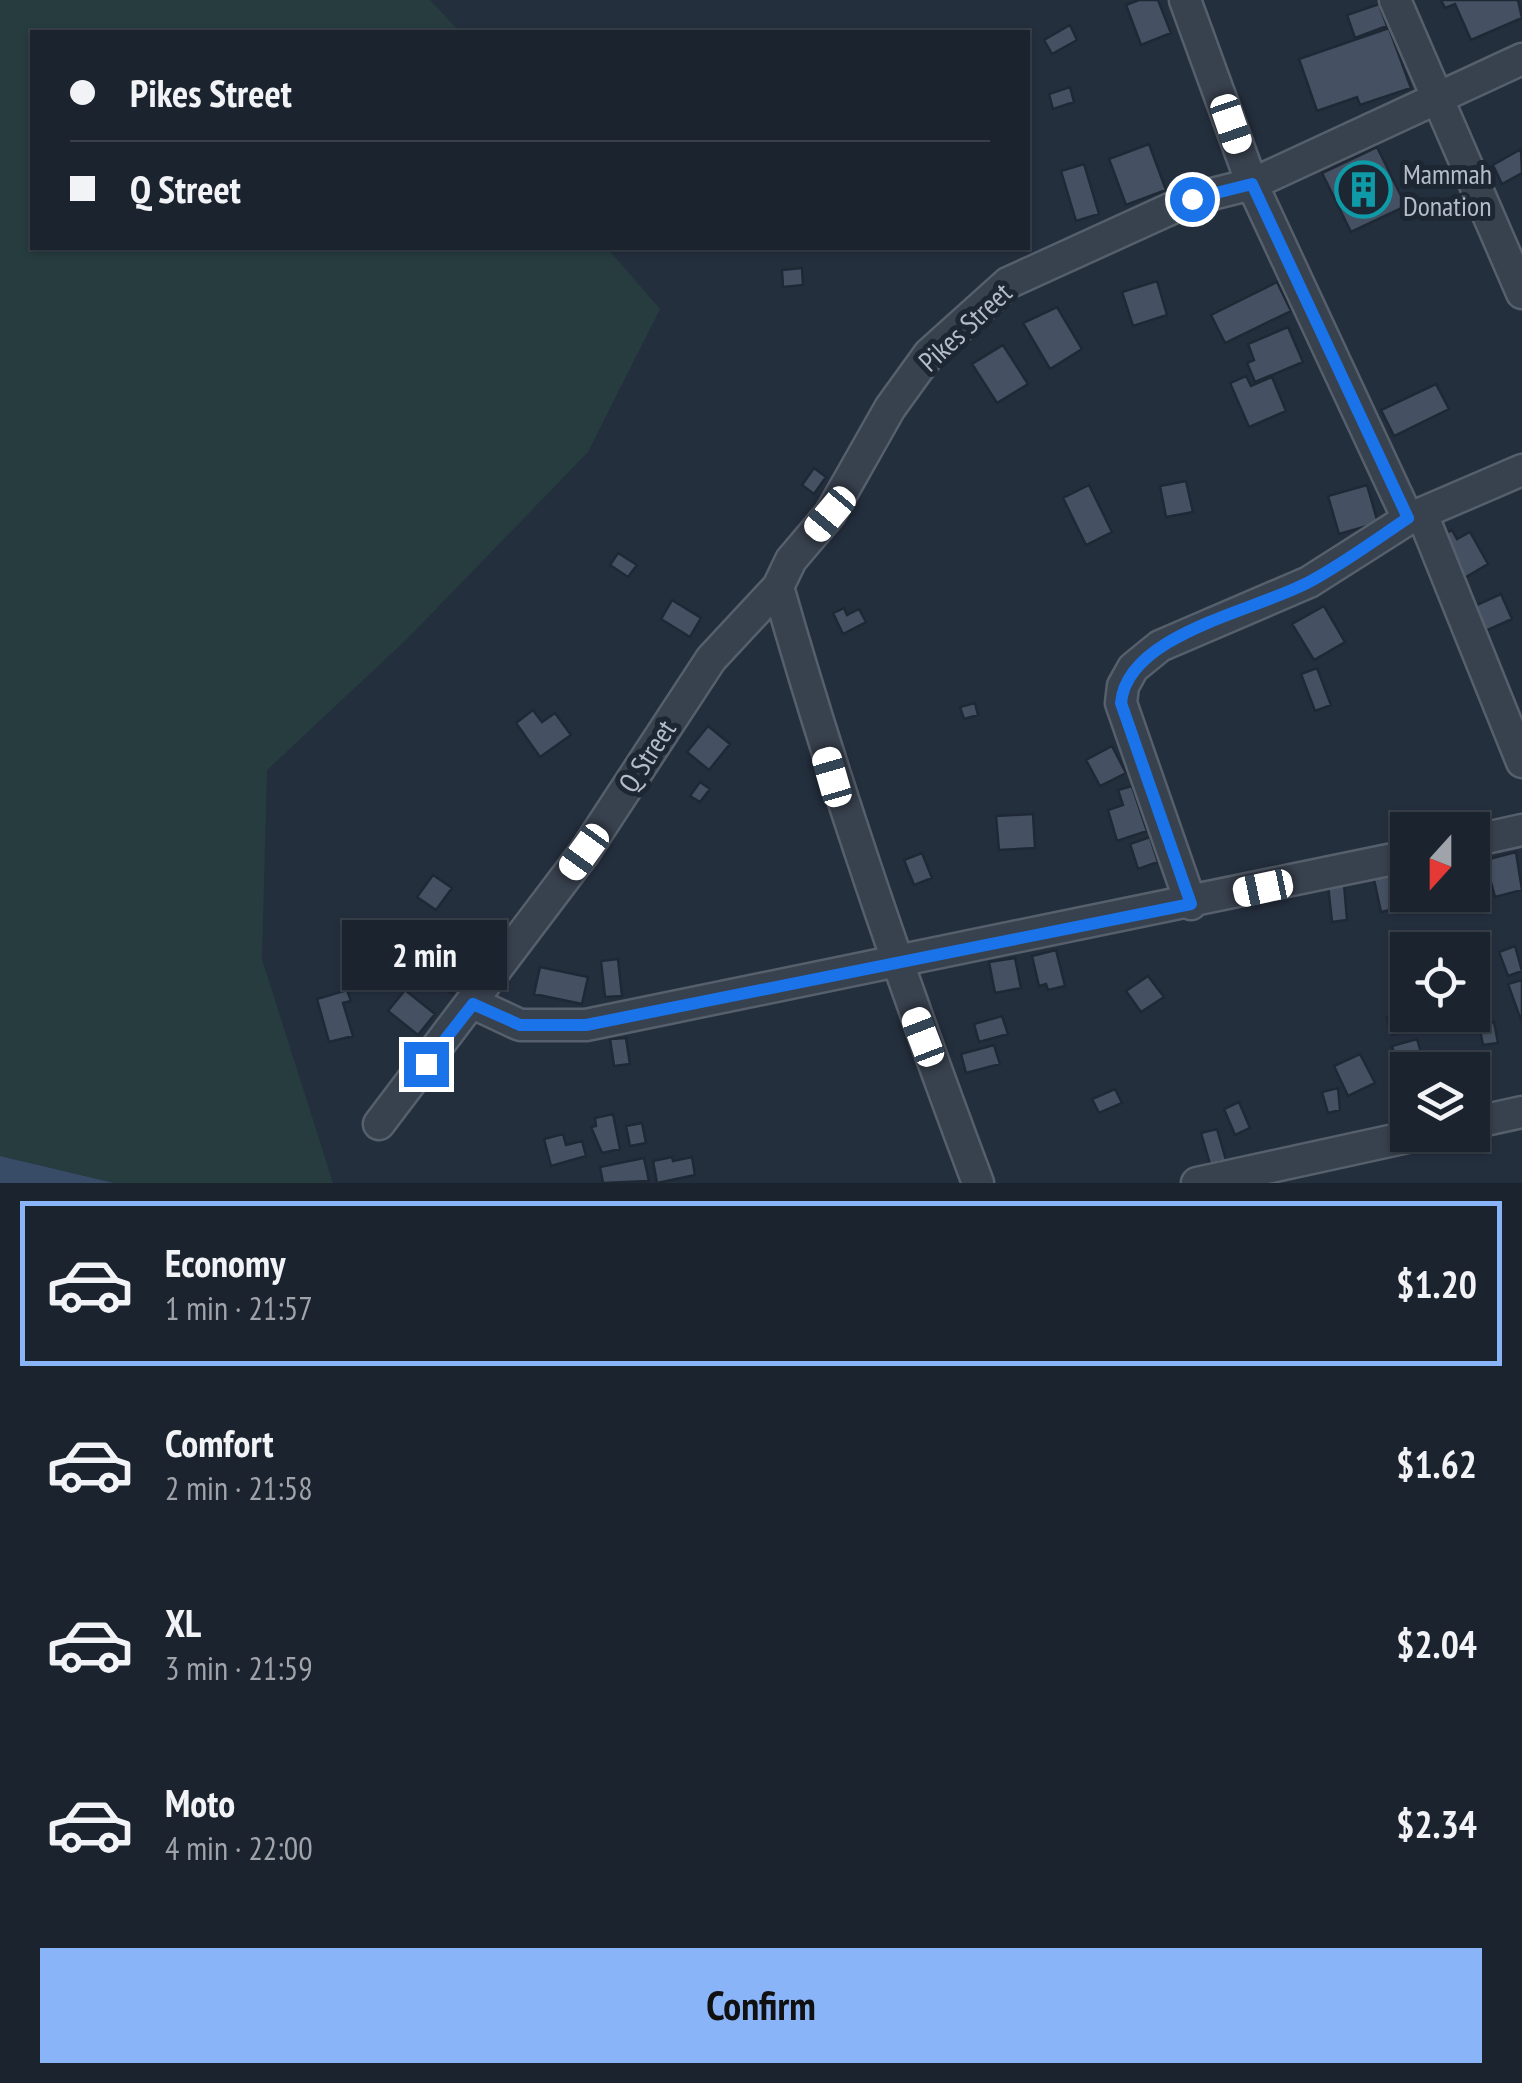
<!DOCTYPE html>
<meta charset="utf-8">
<style>
:root{--surface:#1b232e;--page:#242b36;--text:#f1f3f6;--muted:#a0a4aa;--line:#39404a;--accent:#8ab4f8}
body{margin:0;font-family:"PT Sans Narrow",sans-serif;background:var(--page);color:var(--text);height:100vh;display:flex;flex-direction:column;font-size:38px;white-space:nowrap}
*{box-sizing:border-box;margin:0}
p{font-size:32px;color:var(--muted)}
.icon{flex:none;width:55px;height:55px;fill:none;stroke:currentColor;stroke-width:2;stroke-linecap:round;stroke-linejoin:round}
.map{position:relative;height:1183px;overflow:hidden}
.details{display:flex;flex-direction:column;background:var(--surface);flex:1}
.details>*{flex:none}
.hud{position:absolute;left:30px;top:30px;width:1000px;height:220px;border-radius:0px;box-shadow:0 2px 8px #0004,0 0 0 2px var(--line);display:grid;align-content:center;height:220px;padding:0 40px;background:var(--surface)}
.needle{width:65px;rotate:201deg}
.tools{position:absolute;left:1390px;top:812px;display:grid;gap:20px}
.tools a{display:grid;place-items:center;width:100px;height:100px;border-radius:0px;background:var(--surface);box-shadow:0 2px 8px #0004,0 0 0 2px var(--line);font-size:50px}
.end{position:absolute;width:45px;height:45px;margin:-22px;border:12px solid #1a73e8;background:#fff;box-shadow:0 0 0 5px #fff}
.from{border-radius:50%}
.bubble{position:absolute;height:70px;border-radius:0px;background:var(--surface);box-shadow:0 2px 8px #0004,0 0 0 2px var(--line);font-size:32px;font-weight:600;line-height:70px;text-align:center}
.car{position:absolute;width:30px;height:60px;margin:-30px -15px;border-radius:12px;box-shadow:0 0 8px 2px #0007;background:linear-gradient(#fff 24%,#345 0 40%,#fff 0 76%,#345 0 86%,#fff 0)}
.hud b{display:flex;align-items:center;gap:35px;height:95px;font-size:38px}
.hud b+b{border-top:2px solid var(--line)}
.hud i{width:25px;height:25px;background:var(--text)}
ul{padding:18px 0 0;list-style:none}
li{display:flex;align-items:center;gap:30px;height:165px;margin:0 20px 15px;padding:0 20px;border:5px solid transparent;border-radius:0px}
li div{flex:1}
li b{display:block;font-size:38px}
li em{font-style:normal;font-weight:600}
li.current{border-color:var(--accent)}
li>.icon{width:90px;height:90px;stroke-width:1.5}
.primary-button{display:flex;gap:20px;margin-top:auto;padding:20px 40px}
.primary-button a{flex:1;height:115px;border-radius:0px;background:var(--accent);color:#111;font-size:40px;font-weight:600;line-height:115px;text-align:center}
.map>svg:first-child{display:block}
.green{fill:#263c3f}
.water{fill:#394c67}
.building{fill:#455162;stroke:#1f2835;stroke-width:2.5}
.lines{fill:none;stroke-linecap:round;stroke-linejoin:round}
.street-casing{stroke:#565f6c;stroke-width:35}
.street{stroke:#38414e;stroke-width:30}
.route{stroke:#1a73e8;stroke-width:12}
.labels{text-anchor:middle;stroke-width:10;stroke-linejoin:round;paint-order:stroke}
.poi-label{font-size:28px;fill:#b4bcc9;stroke:#1d2633;text-anchor:start}
.street-label{font-size:28px;fill:#b4bcc9;stroke:#1d2633}
</style>
<div class="map">
<svg width="1522" height="1183" viewBox="0 0 1522 1183">
<rect width="100%" height="100%" fill="#242f3e"/>
<path class="green" d="M0,0h430l30,32h-428v216h575l53,61 -72,143 -180,186 -141,132 -5,189 71,224h-219l-114,-27z"/>
<path class="water" d="M0,1156l114,27h-114z"/>
<path class="building" d="M1139,0h19l13,33 -30,12 -15,-40z
M1441,0h77l4,18 -51,22 -16,-36 -10,4z
M1379,4l8,22 -32,12 -8,-23z
M1070,25l7,15 -25,14 -8,-14z
M1389,28l22,60 -51,17 -3,-8 -40,14 -18,-52z
M1070,87l4,15 -21,7 -4,-15z
M1149,144l17,46 -40,15 -17,-46z
M1377,147l29,59 -55,26 -29,-59z
M1521,149l1,24 -20,11 -9,-19z
M1084,164l15,50 -23,7 -15,-50z
M802,268l1,17 -20,2 -1,-17z
M1157,281l10,34 -34,11 -11,-34z
M1277,282l14,29 -66,32 -14,-28z
M1057,307l25,42 -32,20 -27,-46z
M1288,327l15,35 -48,20 -8,-19 7,-3 -6,-16z
M1003,345l25,39 -31,19 -25,-39z
M1246,376l5,10 21,-9 14,34 -37,16 -19,-44z
M1436,384l13,25 -55,27 -13,-26z
M814,468l12,9 -12,17 -12,-9z
M1186,481l7,31 -27,5 -6,-31z
M1089,485l23,47 -26,13 -23,-47z
M1367,485l11,38 -39,11 -11,-38z
M1452,530l5,9 13,-7 18,32 -27,16 -24,-42z
M618,553l19,12 -9,12 -18,-12z
M1501,594l11,25 -31,14 -11,-25z
M672,600l29,18 -11,19 -29,-18z
M1324,606l21,36 -31,18 -22,-36z
M844,608l3,7 12,-6 7,13 -23,12 -10,-21z
M1317,668l14,37 -16,6 -14,-37z
M975,703l3,12 -14,4 -4,-12z
M533,710l9,12 13,-9 16,22 -31,22 -24,-34z
M708,726l22,18 -21,26 -22,-18z
M1112,746l14,27 -26,13 -14,-26z
M700,782l10,7 -10,13 -10,-6z
M1132,786l15,45 -30,10 -9,-31 15,-5 -5,-15z
M1033,814l2,34 -36,2 -3,-34z
M1150,837l8,25 -20,7 -8,-25z
M1516,852l6,38 -27,7 -10,-37z
M922,853l10,25 -18,7 -10,-25z
M1405,869l8,36 -32,7 -8,-37z
M433,875l19,13 -16,22 -19,-13z
M1344,884l3,36 -15,2 -4,-37z
M412,922l26,22 32,16 -17,34 -15,-8 4,-8 -17,-8 5,-10 -25,-28z
M1515,946l7,25 -14,5 -9,-24z
M1056,950l9,36 -17,4 -2,-6 -7,2 -7,-30z
M1015,958l6,30 -26,5 -6,-31z
M618,959l4,37 -17,1 -4,-36z
M540,967l48,10 -6,27 -48,-10z
M1148,976l16,21 -23,15 -15,-21z
M1522,980v43l-14,-39z
M347,990l4,11 -8,2 10,33 -24,6 -12,-43z
M405,990l30,24 -17,21 -30,-24z
M1408,1013l7,2 4,12 -27,8 -5,-17z
M1002,1016l6,18 -29,8 -5,-18z
M1494,1022l4,21 -15,2 -4,-20z
M626,1038l4,26 -16,2 -4,-27z
M1417,1039l9,30 -18,1 -7,6 -9,-30z
M994,1045l6,19 -34,9 -5,-19z
M1360,1054l15,29 -27,13 -14,-30z
M1338,1088l2,22 -12,3 -6,-21z
M1115,1089l7,14 -23,10 -7,-14z
M1239,1102l11,26 -15,7 -11,-26z
M613,1114l7,35 -18,4 -11,-26 5,-1 -1,-8z
M642,1123l4,20 -16,3 -4,-20z
M1217,1129l9,31 -16,4 -9,-31z
M563,1134l3,11 16,-4 4,15 -35,10 -7,-27z
M672,1157l1,4 19,-4 3,18 -38,8 -4,-22z
M644,1158l5,23 -46,2 -3,-16z"/>
<g class="lines">
<defs>
<path id="street" d="M1185,0l67,184 156,335
M1395,0l127,293
M1422,514l100,248
M778,587c58,203 126,399 200,596
M1472,841l50,-11
M1191,904l-70,-201 2,-17 10,-18 27,-22 149,-64 99,-63 114,-49
M473,1003l47,22h66l822,-169
M1472,1123l50,-11
M379,1124l205,-271 127,-194 67,-72 13,-27 39,-46 60,-106 39,-54 79,-71 184,-84 60,-15 270,-125
M1197,1183l220,-48"/>
</defs>
<use href="#street" class="street-casing"/>
<use href="#street" class="street"/>
</g>
<g class="lines">
<path class="route" d="M426,1064l47,-60 47,21h66l605,-121 -70,-201c6,-69 134,-92 188,-121 34,-18 66,-42 99,-64l-156,-334 -60,15"/>
</g>
<defs>
<symbol id="building-ring" viewBox="-11 -11 22 22"><circle r="9.5" fill="#1d2633" stroke="#0f9aa8" stroke-width="1.5"/><path d="M-4-6H4V6H1V3H-1V6H-4ZM-2.5-4.3h1.7v1.8h-1.7ZM.8-4.3h1.7v1.8H.8ZM-2.5-1h1.7V.8h-1.7ZM.8-1h1.7V.8H.8Z" fill="#0f9aa8"/></symbol>
</defs>
<g fill-rule="evenodd">
<use href="#building-ring" x="1332" y="158" width="63" height="63"/>
</g>
<g class="labels">
<g class="poi-label">
<text x="1403" y="184">Mammah<tspan x="1403" dy="32">Donation</tspan></text>
</g>
<g class="street-label">
<text transform="translate(965 327) rotate(-43)" y="10">Pikes Street</text>
<text transform="translate(647 756) rotate(-57)" y="10">Q Street</text>
</g>
</g>
</svg>
<div class="tools">
<a><svg class="needle" viewBox="-14 -14 28 28"><path d="M0-13l5 13h-10z" fill="#e53935"/><path d="M0 13l5-13h-10z" fill="#a0a4aa"/></svg></a>
<a><svg class="icon" aria-label="locate" viewBox="0 0 24 24"><circle cx="12" cy="12" r="6"/><path d="M12 2v4M12 18v4M2 12h4M18 12h4"/></svg></a>
<a><svg class="icon" aria-label="layers" viewBox="0 0 24 24"><path d="M12 4l9 5-9 5-9-5zM3 14l9 5 9-5"/></svg></a>
</div>
<i class="end from" style="left:1192px;top:199px"></i>
<i class="end" style="left:426px;top:1064px"></i>
<div class="bubble" style="left:342px;top:920px;width:165px">2 min</div>
<i class="car" style="left:1231px;top:124px;rotate:161deg"></i>
<i class="car" style="left:830px;top:514px;rotate:220deg"></i>
<i class="car" style="left:832px;top:777px;rotate:344deg"></i>
<i class="car" style="left:584px;top:852px;rotate:216deg"></i>
<i class="car" style="left:1263px;top:888px;rotate:258deg"></i>
<i class="car" style="left:923px;top:1037px;rotate:339deg"></i>
<div class="hud">
<b><i class="from"></i>Pikes Street</b>
<b><i></i>Q Street</b>
</div>
</div>
<section class="details">
<ul>
<li class="current"><svg class="icon" aria-label="car" viewBox="0 0 24 24"><path d="M5 17H2v-5l4-1 3-4h7l3 4 3 1v5h-3M9 17h6M6 11h13"/><circle cx="7" cy="17" r="2"/><circle cx="17" cy="17" r="2"/></svg><div><b>Economy</b><p>1 min · 21:57</p></div><em>$1.20</em></li>
<li><svg class="icon" aria-label="car" viewBox="0 0 24 24"><path d="M5 17H2v-5l4-1 3-4h7l3 4 3 1v5h-3M9 17h6M6 11h13"/><circle cx="7" cy="17" r="2"/><circle cx="17" cy="17" r="2"/></svg><div><b>Comfort</b><p>2 min · 21:58</p></div><em>$1.62</em></li>
<li><svg class="icon" aria-label="car" viewBox="0 0 24 24"><path d="M5 17H2v-5l4-1 3-4h7l3 4 3 1v5h-3M9 17h6M6 11h13"/><circle cx="7" cy="17" r="2"/><circle cx="17" cy="17" r="2"/></svg><div><b>XL</b><p>3 min · 21:59</p></div><em>$2.04</em></li>
<li><svg class="icon" aria-label="car" viewBox="0 0 24 24"><path d="M5 17H2v-5l4-1 3-4h7l3 4 3 1v5h-3M9 17h6M6 11h13"/><circle cx="7" cy="17" r="2"/><circle cx="17" cy="17" r="2"/></svg><div><b>Moto</b><p>4 min · 22:00</p></div><em>$2.34</em></li>
</ul>
<div class="primary-button"><a>Confirm</a></div>
</section>
